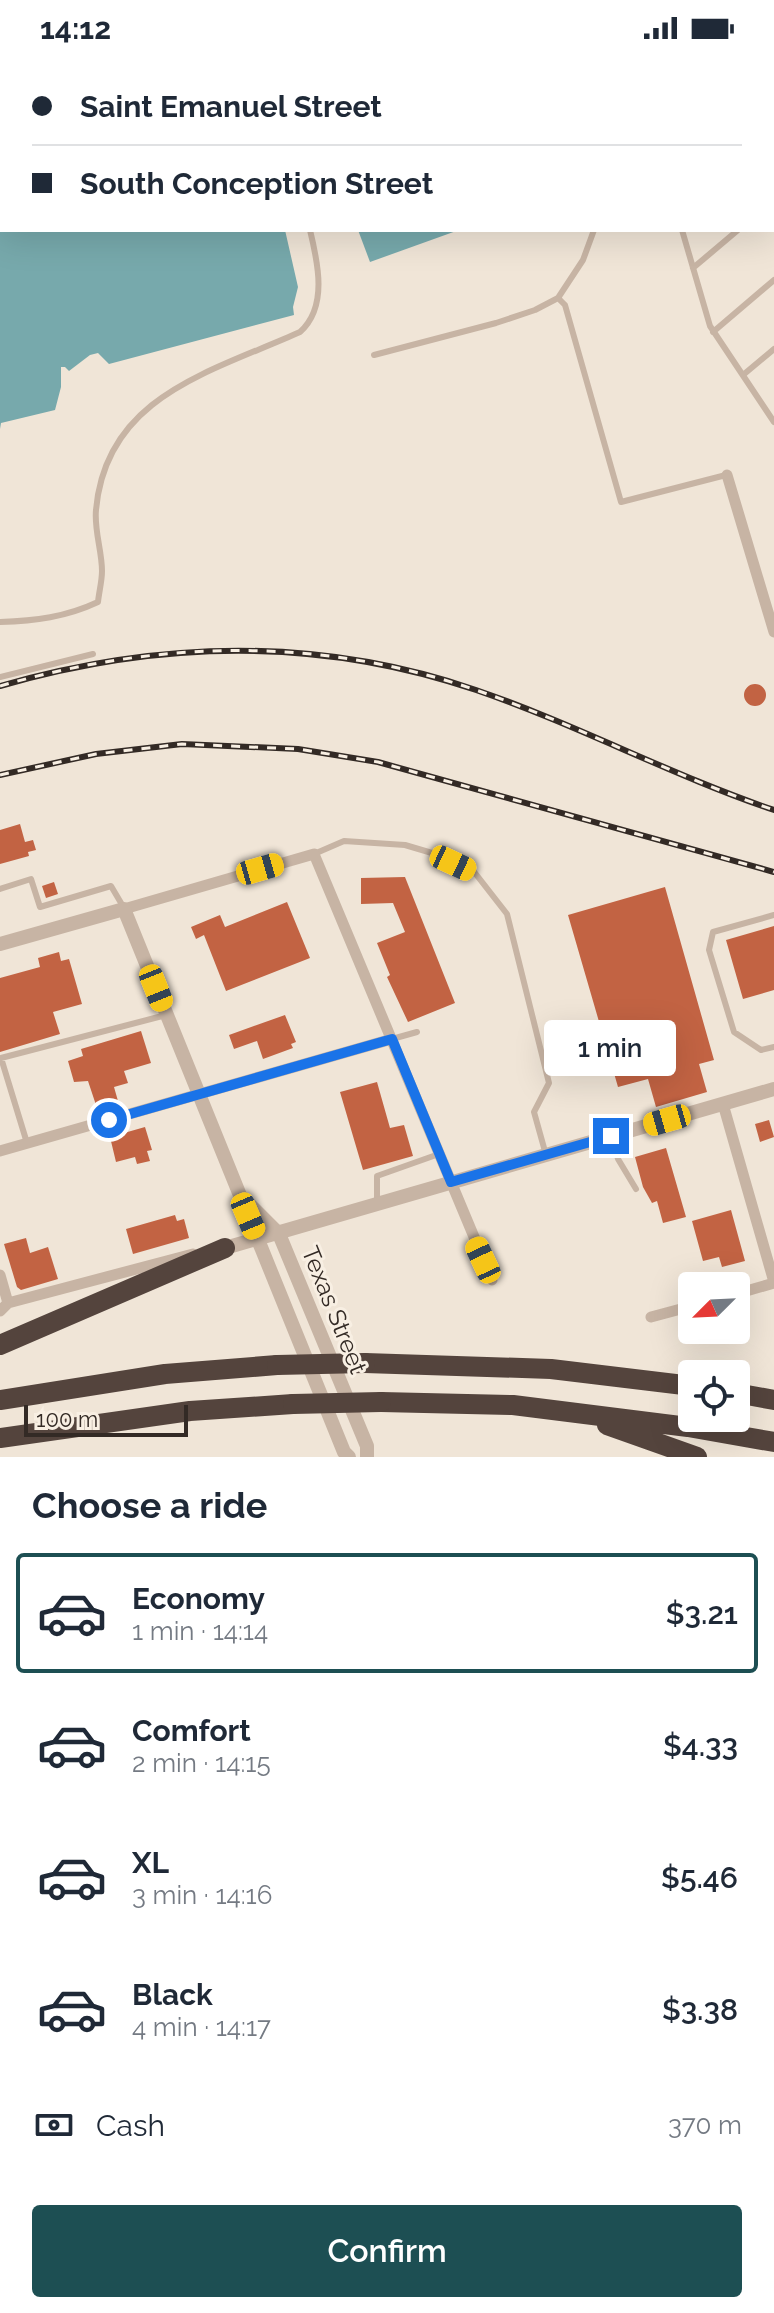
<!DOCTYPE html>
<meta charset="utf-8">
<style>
:root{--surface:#fff;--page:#f2f2f3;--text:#1f2937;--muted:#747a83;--line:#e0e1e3;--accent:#1d4f53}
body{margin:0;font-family:Raleway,sans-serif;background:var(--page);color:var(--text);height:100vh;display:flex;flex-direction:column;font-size:30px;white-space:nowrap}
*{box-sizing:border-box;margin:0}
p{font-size:26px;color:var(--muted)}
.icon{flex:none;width:44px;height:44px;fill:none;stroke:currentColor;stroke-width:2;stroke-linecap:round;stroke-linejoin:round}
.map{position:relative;height:1401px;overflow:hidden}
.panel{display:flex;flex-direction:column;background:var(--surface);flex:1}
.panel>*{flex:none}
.top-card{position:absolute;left:0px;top:0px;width:774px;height:176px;box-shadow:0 8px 32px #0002;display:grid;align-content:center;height:176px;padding:0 32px;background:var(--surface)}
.needle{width:52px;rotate:246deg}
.fabs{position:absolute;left:678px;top:1216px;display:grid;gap:16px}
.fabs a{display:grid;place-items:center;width:72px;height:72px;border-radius:8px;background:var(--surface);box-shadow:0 8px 32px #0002;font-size:40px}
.scale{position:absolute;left:24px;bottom:20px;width:164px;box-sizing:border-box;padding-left:8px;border:4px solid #332a25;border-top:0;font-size:22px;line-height:28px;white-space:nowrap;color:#332a25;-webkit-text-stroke:6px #f8efe3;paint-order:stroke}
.end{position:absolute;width:36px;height:36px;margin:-18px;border:10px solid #1a73e8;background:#fff;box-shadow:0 0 0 4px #fff}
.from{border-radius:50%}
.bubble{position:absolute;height:56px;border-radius:8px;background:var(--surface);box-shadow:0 8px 32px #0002;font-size:26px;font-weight:600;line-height:56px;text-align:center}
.car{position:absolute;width:24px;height:48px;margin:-24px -12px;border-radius:10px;box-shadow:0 0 6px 2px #0007;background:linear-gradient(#f5c518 24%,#345 0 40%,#f5c518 0 76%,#345 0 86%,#f5c518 0)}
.top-card b{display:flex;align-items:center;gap:28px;height:76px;font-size:30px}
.top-card b+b{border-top:2px solid var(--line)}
.top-card i{width:20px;height:20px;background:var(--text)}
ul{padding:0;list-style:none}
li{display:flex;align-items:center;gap:24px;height:120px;margin:0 16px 12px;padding:0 16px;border:4px solid transparent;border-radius:8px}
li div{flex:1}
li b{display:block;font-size:30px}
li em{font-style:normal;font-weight:600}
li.on{border-color:var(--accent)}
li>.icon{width:72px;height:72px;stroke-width:1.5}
h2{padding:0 32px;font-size:36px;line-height:96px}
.pay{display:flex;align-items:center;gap:20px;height:88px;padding:0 32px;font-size:30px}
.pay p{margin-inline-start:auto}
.primary-button{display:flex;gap:16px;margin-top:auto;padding:16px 32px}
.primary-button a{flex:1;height:92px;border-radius:8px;background:var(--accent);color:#fff;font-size:32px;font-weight:600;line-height:92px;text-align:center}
.status{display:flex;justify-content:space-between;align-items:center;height:56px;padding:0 40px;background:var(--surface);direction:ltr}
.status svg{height:22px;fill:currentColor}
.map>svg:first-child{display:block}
.water{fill:#77a9ac}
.building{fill:#c26343}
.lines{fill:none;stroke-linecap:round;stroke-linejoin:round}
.service{stroke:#c7b4a4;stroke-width:6}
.minor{stroke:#c7b4a4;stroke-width:11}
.tertiary{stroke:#c7b4a4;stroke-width:14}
.motorway{stroke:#54443d;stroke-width:20}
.rail-casing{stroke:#332a25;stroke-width:6}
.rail{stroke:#f8efe3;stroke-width:3;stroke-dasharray:9;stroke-linecap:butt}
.motorway-bridge{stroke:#54443d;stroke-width:20}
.route{stroke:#1a73e8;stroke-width:10}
.labels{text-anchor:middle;stroke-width:6;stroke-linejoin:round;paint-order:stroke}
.street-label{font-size:24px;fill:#332a25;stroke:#f8efe3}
</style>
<div class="status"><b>14:12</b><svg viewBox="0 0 49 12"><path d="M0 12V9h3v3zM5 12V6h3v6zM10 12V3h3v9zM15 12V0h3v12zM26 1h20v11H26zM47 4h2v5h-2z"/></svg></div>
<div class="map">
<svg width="774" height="1401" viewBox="0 0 774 1401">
<rect width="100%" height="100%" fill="#f0e5d7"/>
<path class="water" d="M0,0h251l-249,2v172h283l13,57 -5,20 1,8 -185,49 -11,-11 -8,2 -21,16 -4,-4h-4v20l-6,23 -54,13 -1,6z
M297,0h228l1,2h-228z
M358,174h101l-89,32z"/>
<path class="building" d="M744 639a11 11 0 1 1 22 0a11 11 0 1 1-22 0Z
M20,768l5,18 8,-2 3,10 -8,2 1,4 -29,8v-34z
M405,821l50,126 -47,19 -21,-45 3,-2 -13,-32 28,-11 -12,-29 -32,1v-26z
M54,826l4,12 -12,4 -4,-12z
M665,831l49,173 -15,4 8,28 -51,15 -8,-28 -30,8 -50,-172z
M287,846l23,56 -84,33 -22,-56 -8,4 -5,-12 29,-12 5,12z
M774,870v64l-31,9 -17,-59z
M59,896l2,9 8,-2 13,45 -29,8 7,22 -60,18v-74l40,-11 -2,-9z
M285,959l11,27 -5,2 2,4 -30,11 -6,-18 -23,8 -5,-14z
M141,975l10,32 -27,8 4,12 -14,4 4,14 -21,7 -9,-27 -14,1 -6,-21 15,-5 -2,-7z
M377,1026l13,46 14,-3 9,31 -50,14 -23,-78z
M769,1064l5,17 -14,5 -5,-18z
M145,1071l7,23 -5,1 3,10 -13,3 -2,-7 -19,5 -6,-25z
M666,1092l20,69 -23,6 -6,-22 -5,2 -9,-16 -8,-30z
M731,1154l14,51 -23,6 -3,-10 -16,4 -11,-40z
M175,1159l2,6 7,-2 5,19 -56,16 -7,-25z
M26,1182l4,15 18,-6 10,32 -37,11 -4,-3 -13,-43z"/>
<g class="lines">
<path class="service" d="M633,0v2
M690,2l3,-2
M772,10l2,-2
M772,72l2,-1
M772,145l2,-2
M682,174l28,96 64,96
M693,212l45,-38
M558,242l7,7 56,197 105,-27
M713,276l61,-52
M374,299l122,-32 39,-13 23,-12 25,-38 11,-30
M743,319l31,-26
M0,566c35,-1 66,-5 98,-20 1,-10 4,-21 4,-31 0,-20 -8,-41 -6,-61 10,-114 115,-138 204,-178 28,-25 18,-69 10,-102
M0,621l93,-23
M314,798l30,-13 61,4 27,8 43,20 32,41 42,169 -15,29 12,43
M0,833l31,-10 9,28 71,-21 13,22
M774,859l-61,17 -4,18 25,82 27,18 13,-3
M392,983l25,-7
M611,1080l7,23 18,30
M27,1087l-26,-85 165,-43
M377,1146v-26l62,-22"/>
<path class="minor" d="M727,419l47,157
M124,853l190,-55 178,426
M723,1048l51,178
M0,1095l392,-112
M0,1219l8,28
M736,1238l38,-11
M0,1255l8,-8 185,-49
M651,1261l41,-11"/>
<path class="tertiary" d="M0,888l124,-35 220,543 5,5
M243,1142l36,36 88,212v11
M225,1192l549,-159"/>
<path class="motorway" d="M0,1289l225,-97
M365,1307l186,6 141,17
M736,1337l38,7
M0,1344l165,-26 112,-9
M381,1346l132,3 175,22 86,15
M607,1369l90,32
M0,1382l190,-27 103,-7"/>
<defs>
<path id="rail" d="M0,630c160,-46 318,-50 476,4 102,35 197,86 298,120
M0,719l96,-21 86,-10 116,5 80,13 396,110"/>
</defs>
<use href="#rail" class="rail-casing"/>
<use href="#rail" class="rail"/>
<path class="motorway-bridge" d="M277,1309l88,-2
M293,1348l88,-2"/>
</g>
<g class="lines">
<path class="route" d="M109,1064l283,-81 59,143 160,-46"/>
</g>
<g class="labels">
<g class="street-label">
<text transform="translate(334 1254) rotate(68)" y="8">Texas Street</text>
</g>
</g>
</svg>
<div class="fabs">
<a><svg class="needle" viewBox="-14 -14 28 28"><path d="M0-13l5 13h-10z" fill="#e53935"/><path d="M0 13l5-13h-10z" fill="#747a83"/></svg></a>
<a><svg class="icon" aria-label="locate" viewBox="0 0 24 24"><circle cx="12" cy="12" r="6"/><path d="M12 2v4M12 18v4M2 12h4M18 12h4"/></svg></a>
</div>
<div class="scale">100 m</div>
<i class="end from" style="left:109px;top:1064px"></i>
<i class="end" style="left:611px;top:1080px"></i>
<div class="bubble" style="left:544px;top:964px;width:132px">1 min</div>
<i class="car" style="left:453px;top:807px;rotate:115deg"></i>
<i class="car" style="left:260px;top:813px;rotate:74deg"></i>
<i class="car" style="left:156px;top:932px;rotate:158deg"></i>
<i class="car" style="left:667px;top:1064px;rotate:254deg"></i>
<i class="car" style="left:248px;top:1160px;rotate:157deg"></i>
<i class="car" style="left:483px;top:1204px;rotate:335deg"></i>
<div class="top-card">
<b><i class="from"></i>Saint Emanuel Street</b>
<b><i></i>South Conception Street</b>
</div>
</div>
<section class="panel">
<h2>Choose a ride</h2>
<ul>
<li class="on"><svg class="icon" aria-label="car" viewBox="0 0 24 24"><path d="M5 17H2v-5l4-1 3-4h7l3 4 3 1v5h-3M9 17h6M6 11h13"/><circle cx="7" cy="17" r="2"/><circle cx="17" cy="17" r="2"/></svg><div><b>Economy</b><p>1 min · 14:14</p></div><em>$3.21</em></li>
<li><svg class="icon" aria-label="car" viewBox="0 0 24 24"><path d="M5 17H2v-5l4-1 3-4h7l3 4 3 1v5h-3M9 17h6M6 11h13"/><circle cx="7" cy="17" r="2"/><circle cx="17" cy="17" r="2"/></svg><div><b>Comfort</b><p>2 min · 14:15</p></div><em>$4.33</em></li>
<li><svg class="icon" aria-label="car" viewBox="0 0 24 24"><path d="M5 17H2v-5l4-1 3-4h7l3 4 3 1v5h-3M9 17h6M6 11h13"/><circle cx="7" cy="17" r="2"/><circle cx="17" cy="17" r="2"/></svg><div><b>XL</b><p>3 min · 14:16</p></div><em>$5.46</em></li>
<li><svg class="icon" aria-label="car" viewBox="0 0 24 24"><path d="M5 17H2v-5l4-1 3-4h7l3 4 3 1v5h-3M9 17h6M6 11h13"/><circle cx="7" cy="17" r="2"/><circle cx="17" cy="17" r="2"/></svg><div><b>Black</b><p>4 min · 14:17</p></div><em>$3.38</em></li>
</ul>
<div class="pay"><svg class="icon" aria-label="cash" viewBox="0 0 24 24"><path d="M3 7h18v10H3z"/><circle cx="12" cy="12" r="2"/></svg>Cash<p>370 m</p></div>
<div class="primary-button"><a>Confirm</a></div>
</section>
